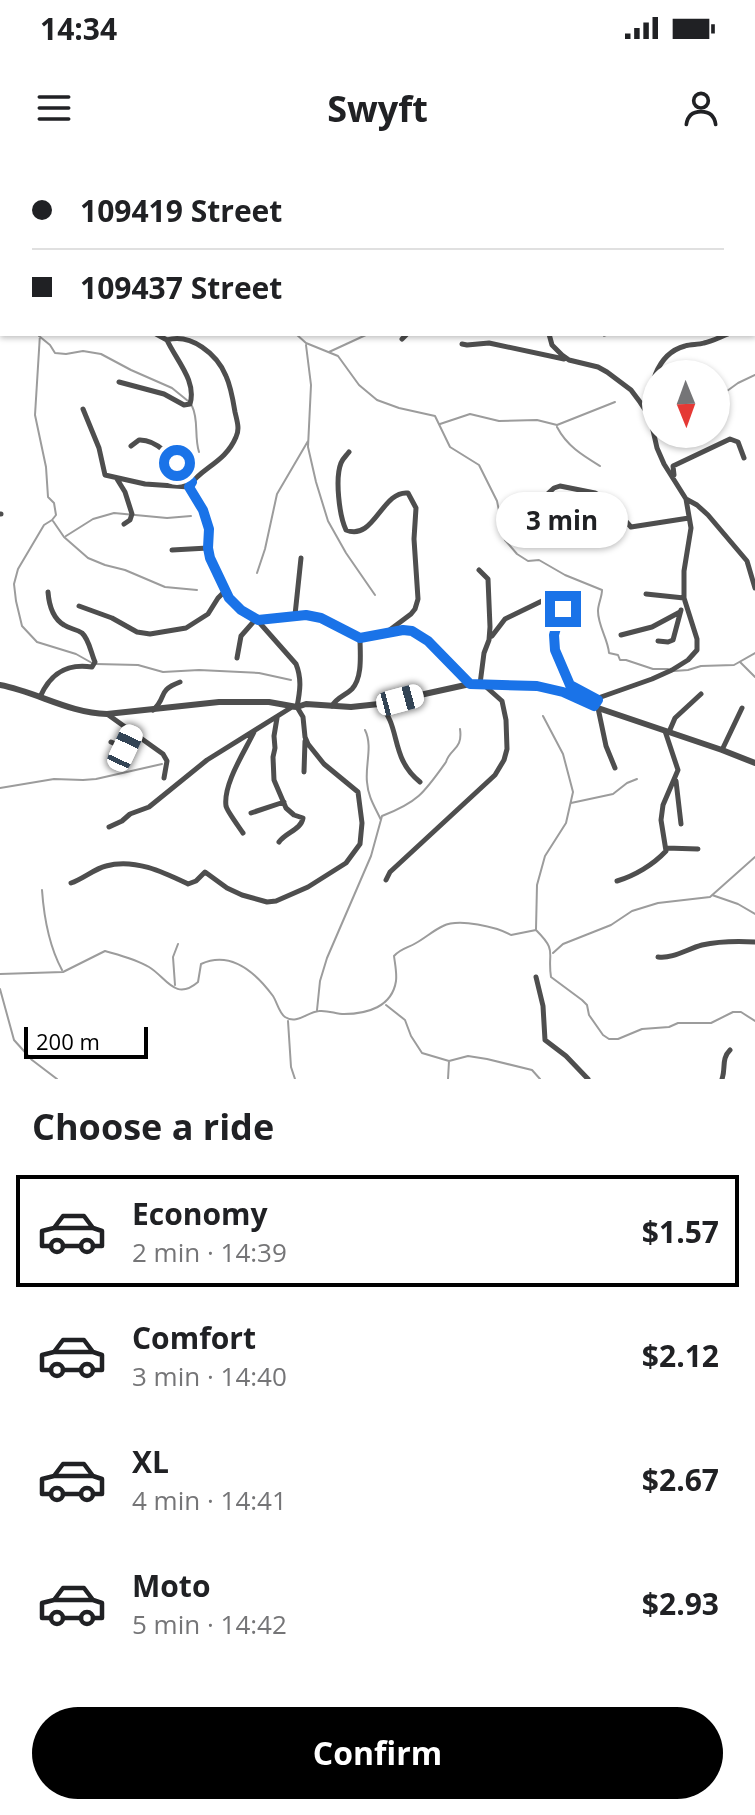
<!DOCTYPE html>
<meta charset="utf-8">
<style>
:root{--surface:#fff;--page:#f6f6f6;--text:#202124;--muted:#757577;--line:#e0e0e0;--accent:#000}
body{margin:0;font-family:"Open Sans",sans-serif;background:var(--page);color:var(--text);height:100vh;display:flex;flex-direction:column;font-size:30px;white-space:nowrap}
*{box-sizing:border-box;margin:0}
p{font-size:26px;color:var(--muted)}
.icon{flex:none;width:44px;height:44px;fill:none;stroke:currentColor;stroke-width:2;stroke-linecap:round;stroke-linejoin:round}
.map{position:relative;height:919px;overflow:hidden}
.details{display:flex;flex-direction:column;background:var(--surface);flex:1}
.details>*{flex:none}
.top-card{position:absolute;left:0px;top:0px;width:756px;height:176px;box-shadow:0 2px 6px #0004;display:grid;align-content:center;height:176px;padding:0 32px;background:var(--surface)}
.needle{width:52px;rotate:179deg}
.tools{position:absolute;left:642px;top:200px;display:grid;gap:16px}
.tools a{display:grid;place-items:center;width:88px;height:88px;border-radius:50%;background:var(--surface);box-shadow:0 2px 6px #0004;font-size:40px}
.scale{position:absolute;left:24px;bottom:20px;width:124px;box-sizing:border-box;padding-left:8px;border:4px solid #000;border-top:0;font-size:22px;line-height:28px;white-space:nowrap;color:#000;-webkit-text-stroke:6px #fff;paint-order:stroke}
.end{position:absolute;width:36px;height:36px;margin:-18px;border:10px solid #1a73e8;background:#fff;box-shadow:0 0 0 4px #fff}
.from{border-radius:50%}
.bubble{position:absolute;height:56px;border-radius:28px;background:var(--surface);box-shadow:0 2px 6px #0004;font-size:26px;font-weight:700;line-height:56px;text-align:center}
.car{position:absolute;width:24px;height:48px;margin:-24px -12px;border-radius:10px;box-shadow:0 0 6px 2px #0007;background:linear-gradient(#fff 24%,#345 0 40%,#fff 0 76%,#345 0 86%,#fff 0)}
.top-card b{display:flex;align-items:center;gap:28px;height:76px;font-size:30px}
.top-card b+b{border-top:2px solid var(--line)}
.top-card i{width:20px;height:20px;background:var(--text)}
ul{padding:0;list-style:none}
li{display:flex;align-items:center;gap:24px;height:112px;margin:0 16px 12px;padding:0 16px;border:4px solid transparent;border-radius:0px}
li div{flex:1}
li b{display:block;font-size:30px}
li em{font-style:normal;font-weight:700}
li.on{border-color:var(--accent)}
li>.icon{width:72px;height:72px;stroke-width:1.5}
h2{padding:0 32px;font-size:36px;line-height:96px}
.primary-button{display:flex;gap:16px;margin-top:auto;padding:16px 32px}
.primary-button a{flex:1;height:92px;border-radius:48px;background:var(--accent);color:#fff;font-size:32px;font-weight:700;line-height:92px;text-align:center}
.status{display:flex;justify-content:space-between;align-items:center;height:56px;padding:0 40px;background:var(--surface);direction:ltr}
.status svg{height:22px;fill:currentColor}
header{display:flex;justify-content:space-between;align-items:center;height:104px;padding:0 32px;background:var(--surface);font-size:36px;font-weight:700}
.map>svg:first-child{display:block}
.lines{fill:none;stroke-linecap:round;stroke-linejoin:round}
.stream{stroke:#9c9c9c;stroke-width:2}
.river{stroke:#9c9c9c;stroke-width:7}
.minor{stroke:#4e4e4e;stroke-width:5}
.tertiary{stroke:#4e4e4e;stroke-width:6}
.route{stroke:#1a73e8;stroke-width:10}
</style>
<div class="status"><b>14:34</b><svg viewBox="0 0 49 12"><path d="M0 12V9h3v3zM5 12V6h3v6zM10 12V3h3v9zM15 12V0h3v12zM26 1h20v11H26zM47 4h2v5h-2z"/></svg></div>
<header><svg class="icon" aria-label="menu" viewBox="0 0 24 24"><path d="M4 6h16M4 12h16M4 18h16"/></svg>Swyft<svg class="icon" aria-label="person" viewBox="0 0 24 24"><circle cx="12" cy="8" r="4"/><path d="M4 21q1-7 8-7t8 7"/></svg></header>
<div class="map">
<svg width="755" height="919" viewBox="0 0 755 919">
<rect width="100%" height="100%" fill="#fff"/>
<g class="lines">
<path class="stream" d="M47,0l1,2
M176,0l1,2
M380,0v2
M469,0l1,2
M707,0l1,2
M754,53l1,1
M40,174l-5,81 11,52 2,30 6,6 2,12 -4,5 -8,5 -26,44 -4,15 2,17 6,25 15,16 39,12 16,9
M296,174l10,9 32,13 21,29 18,15 22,8 36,8 15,31 29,18 18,36 8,39 12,14 11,7 11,-1 26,15 37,15c0,7 -4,14 -4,21 0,15 10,28 11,42l9,2 2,5h6l27,9h15
M39,176l11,9 5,8 11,1 17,-3 18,3 30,16 41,18 16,13
M604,176l4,-2
M306,185l5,40 -3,62 8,35 12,39 18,32 29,42
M329,192l39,-18
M716,239l22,-16 17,-8
M192,246c7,14 2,30 7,46
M440,264l30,-10 29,7 38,-1 20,5 58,-23
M557,267c10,19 25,28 43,39
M53,361l11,16 24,21 17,7 20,5 40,17 32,3
M66,376l27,-17 21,-6 53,5 24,-2
M257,413l8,-24 12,-55 31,-53
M740,502l15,15
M96,504l42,1 25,7 36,-2 60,3 32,7
M674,511l14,-1 13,-4 33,-1 21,-12
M365,570c8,16 0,35 2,52 1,15 8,25 14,38
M0,628l54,-9 29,1 13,-1 66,-15
M571,643l42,-9 14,-11 10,-4
M42,730c2,28 7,56 20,80
M712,735l26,9 17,10
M536,769l1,-44 8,-29 21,-33 7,-31 -10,-38 -20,-38
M553,793l10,-9 48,-19 21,-14 26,-8 52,-6 45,-40
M0,814l63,-2 42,-21c14,4 31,8 44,16 17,10 26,35 49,15l3,-18c30,-14 55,9 72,32 4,6 6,17 12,21 12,8 22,-5 34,-6 9,-1 17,3 25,3 23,0 48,-7 52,-33 1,-8 -1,-17 -2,-25 7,-8 14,-8 22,-13 9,-5 18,-13 27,-17 16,-8 54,1 68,9l25,-5c22,22 11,21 15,47l31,23 5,5 2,10 14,20 6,4h9l24,-10 27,-2 9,-4h33l22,-11h8l14,9
M175,825l-2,-28 5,-13
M0,829l14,51 18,20 25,19
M386,845l19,15 6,16 11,17 27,8 19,-5 19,3 45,11 8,9
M317,850l3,-29 7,-23 44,-102 11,-40c36,-14 42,-23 64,-54 4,-14 17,-12 14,-33
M288,861l3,46 4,12
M448,919l1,-18"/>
<path class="river" d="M754,9l1,-1
M754,29l1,1"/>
<path class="minor" d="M205,0l40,2
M750,2l2,-2
M156,174l11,6c24,-7 50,14 59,36 5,11 7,24 9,36 2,9 5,17 1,25 -11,26 -34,30 -47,49l14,24 6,19 -1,19 2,10 23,46 25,16 48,-5 22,6 32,17 6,-2c13,-2 27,-7 39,-6 21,1 52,39 65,54
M549,174l3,11 10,10 7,5 29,7 9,5 24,18 9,12 10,15 7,31 7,16 22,35 11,6 11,10 39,46 8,27
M402,179l5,-5
M462,184l5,1 22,-2 75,16
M119,222l45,12 20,11 6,-1c7,-23 -14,-44 -23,-64
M83,249l16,39 6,27 40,9 44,3
M650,256c-2,-26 5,-62 35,-70 6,-2 13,-1 19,-3 9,-2 16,-6 24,-9
M131,286l8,-6c22,-1 40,27 53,42
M349,292c-3,4 -6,6 -8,11 -6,15 -2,52 5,67 28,12 36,-40 62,-37l8,15 -2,31 4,60 -3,10 -4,5 -24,18
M159,305l27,21
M674,315l-1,-9 57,-27 8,3 6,16
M117,319l8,13 7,22 -2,6 -6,4
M542,339l12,-11 6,-2 35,7 12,7 24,27 58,-9
M0,354h1
M172,390l36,-2
M479,410l9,9 2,48 -1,13 -5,13 -4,31
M646,434l38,4
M566,445l-3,4v12l-7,7 -2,7 1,15 15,35 28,15
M79,446l33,12 25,14 13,2 36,-6 22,-14 10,-16 7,-7
M295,455l6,-57
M621,475l31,-8 28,-15
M492,476l13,-17 37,-18
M658,481l10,1 5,-2 8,-30
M237,498l4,-22 15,-17
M40,537c10,-23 26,-34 52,-30l3,-5c-4,-9 -6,-23 -13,-29 -6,-4 -12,-4 -18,-8 -12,-7 -15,-20 -16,-33
M379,544c23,23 10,53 41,78
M332,546c5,-9 13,-10 20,-17 11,-12 8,-36 8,-51
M594,546l7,-9 51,-18 20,-9 16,-10 9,-10v-11l-13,-41v-27l7,-43 -5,-29
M598,548l8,38 9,22
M153,550c15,-13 3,-19 27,-28
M107,554l56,40 4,7 -3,17
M277,558l-3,18 1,12 -2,9 1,23 12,28 8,7 9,3c-2,12 -17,14 -24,24
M669,572l6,-14 26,-24
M111,582l14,6
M722,590l20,-42
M123,591l9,-20
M304,612l1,-31
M676,621l5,43
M251,653l33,-11
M109,667l13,-6 8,-7 19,-7 58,-47 85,-53h4
M243,673c-4,-6 -16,-22 -17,-27 -3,-22 19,-55 28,-74
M666,688l32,1
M386,720l4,-8 105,-97 9,-15 3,-11 -1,-29 -4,-19 -18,-16
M617,721c17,-5 36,-16 49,-30l-5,-31 2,-15 15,-35 -13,-39
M71,723c12,-4 23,-14 35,-17 28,-8 57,6 82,18l8,-3 9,-9 22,16 15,7 25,7 9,-1 32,-14 38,-24 14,-19 2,-21 -4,-31 -34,-28 -16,-20 -3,-7 -2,-20 -6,-10c3,-16 5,-28 -1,-43l-38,-43
M658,797c15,2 29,-8 44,-12 18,-4 35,-4 53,-3
M536,817l7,29 2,34 21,16 22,23
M722,919c4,-11 -1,-20 8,-29"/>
<path class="tertiary" d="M0,525c37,7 69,28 107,29l112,-12h50l28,5 9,-3 45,3 28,-3 91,-20 67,2 26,6 35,16 124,42 33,13"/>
</g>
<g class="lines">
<path class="route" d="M177,303l15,19 -3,5 14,23 6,19 -1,19 2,10 19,40 12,12 17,10 48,-5 15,3 39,20 43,-8 9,1 16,10 42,43 67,2 26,6 31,14 4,-6 -28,-15 -15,-35 -1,-15 2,-7 7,-7v-12"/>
</g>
</svg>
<div class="tools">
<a><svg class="needle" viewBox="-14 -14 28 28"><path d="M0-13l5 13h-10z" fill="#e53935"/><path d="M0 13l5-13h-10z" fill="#757577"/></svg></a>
</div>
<div class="scale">200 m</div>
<i class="end from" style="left:177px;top:303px"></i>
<i class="end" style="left:563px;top:449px"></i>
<div class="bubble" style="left:496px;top:332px;width:132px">3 min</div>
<i class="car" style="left:400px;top:540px;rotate:75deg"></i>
<i class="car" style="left:125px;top:588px;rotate:25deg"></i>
<div class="top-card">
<b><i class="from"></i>109419 Street</b>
<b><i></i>109437 Street</b>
</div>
</div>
<section class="details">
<h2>Choose a ride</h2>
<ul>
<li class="on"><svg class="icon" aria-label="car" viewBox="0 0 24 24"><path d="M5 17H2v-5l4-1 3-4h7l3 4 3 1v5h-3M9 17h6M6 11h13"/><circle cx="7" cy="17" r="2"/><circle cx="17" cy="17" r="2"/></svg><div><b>Economy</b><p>2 min · 14:39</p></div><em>$1.57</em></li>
<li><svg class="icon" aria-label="car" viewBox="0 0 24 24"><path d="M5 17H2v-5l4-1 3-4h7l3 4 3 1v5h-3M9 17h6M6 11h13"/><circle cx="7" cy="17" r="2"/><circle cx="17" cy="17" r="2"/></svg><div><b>Comfort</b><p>3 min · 14:40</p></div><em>$2.12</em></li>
<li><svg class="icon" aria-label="car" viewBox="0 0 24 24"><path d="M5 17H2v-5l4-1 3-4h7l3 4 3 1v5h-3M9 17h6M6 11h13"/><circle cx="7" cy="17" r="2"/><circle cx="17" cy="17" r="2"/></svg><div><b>XL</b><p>4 min · 14:41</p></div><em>$2.67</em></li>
<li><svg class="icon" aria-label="car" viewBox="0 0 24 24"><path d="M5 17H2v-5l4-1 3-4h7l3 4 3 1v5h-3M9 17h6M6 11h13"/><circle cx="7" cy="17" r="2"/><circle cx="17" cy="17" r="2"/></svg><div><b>Moto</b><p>5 min · 14:42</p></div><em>$2.93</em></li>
</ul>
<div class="primary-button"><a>Confirm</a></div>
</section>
